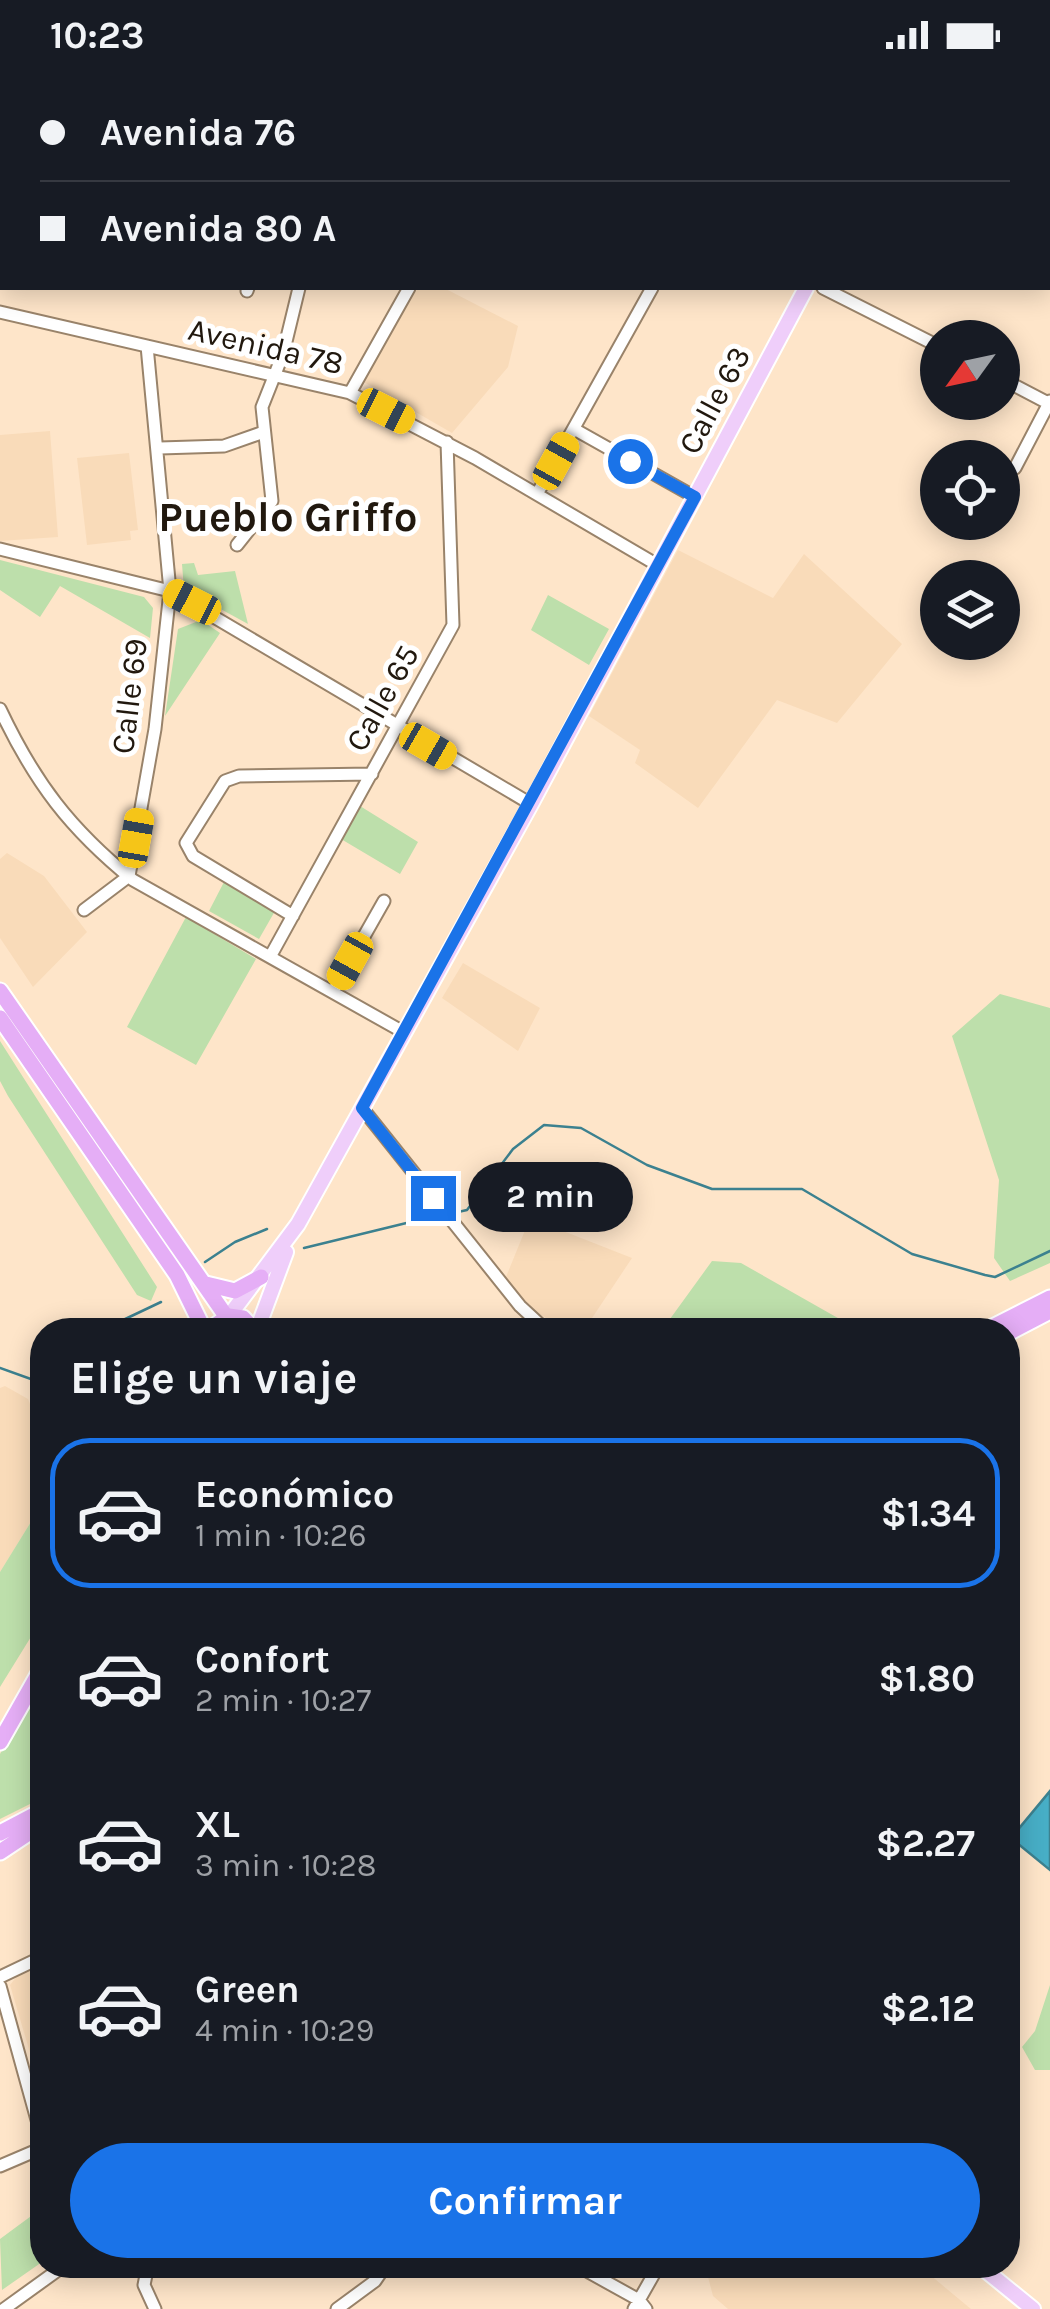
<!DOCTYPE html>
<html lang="es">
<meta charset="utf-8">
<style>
:root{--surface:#171b24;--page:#20242c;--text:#f1f3f6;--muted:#9ea1a6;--line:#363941;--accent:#1a73e8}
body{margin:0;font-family:Karla,sans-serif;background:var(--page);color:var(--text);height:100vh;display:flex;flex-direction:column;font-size:38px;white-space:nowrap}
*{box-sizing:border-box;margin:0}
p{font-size:32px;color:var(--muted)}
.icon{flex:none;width:55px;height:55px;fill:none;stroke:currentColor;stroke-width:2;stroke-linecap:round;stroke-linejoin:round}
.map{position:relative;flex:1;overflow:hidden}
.details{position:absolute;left:30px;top:1248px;width:990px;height:960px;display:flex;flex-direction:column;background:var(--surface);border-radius:40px;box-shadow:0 5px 25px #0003}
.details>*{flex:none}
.top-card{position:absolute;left:0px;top:0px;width:1050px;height:220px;box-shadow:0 5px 25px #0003;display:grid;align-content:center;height:220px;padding:0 40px;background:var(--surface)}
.needle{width:65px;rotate:237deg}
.fabs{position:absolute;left:920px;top:250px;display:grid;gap:20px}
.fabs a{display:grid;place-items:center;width:100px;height:100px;border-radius:50%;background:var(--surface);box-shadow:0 5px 25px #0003;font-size:50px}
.end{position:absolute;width:45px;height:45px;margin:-22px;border:12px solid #1a73e8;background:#fff;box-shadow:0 0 0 5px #fff}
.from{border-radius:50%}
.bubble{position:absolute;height:70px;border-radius:35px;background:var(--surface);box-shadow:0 5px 25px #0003;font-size:32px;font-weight:700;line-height:70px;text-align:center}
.car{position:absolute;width:30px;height:60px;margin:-30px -15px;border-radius:12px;box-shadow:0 0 8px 2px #0007;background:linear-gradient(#f5c518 24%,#345 0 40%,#f5c518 0 76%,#345 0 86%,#f5c518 0)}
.top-card b{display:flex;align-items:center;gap:35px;height:95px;font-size:38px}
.top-card b+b{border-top:2px solid var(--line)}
.top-card i{width:25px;height:25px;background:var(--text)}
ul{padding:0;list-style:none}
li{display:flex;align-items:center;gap:30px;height:150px;margin:0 20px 15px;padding:0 20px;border:5px solid transparent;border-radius:40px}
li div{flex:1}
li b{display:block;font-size:38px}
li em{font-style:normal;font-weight:700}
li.on{border-color:var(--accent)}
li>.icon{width:90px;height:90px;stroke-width:1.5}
h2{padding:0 40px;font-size:45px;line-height:120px}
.cta{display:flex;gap:20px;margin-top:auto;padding:20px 40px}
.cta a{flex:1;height:115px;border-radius:60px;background:var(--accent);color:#fff;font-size:40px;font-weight:700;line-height:115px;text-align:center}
.status{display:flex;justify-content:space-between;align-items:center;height:70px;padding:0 50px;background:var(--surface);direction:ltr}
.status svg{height:28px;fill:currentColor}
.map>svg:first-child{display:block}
.built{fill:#f9dbb9}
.green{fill:#bddfab}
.water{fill:#47aec6;stroke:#3c818f;stroke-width:2.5}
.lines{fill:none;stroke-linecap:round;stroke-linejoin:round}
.stream{stroke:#3c818f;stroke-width:2.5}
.minor-casing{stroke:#99836a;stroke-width:15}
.major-casing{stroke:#fff;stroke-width:18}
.highway-casing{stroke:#fff;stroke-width:19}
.minor{stroke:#fff;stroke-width:11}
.major{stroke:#efcefa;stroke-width:14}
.highway{stroke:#e5aef6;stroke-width:15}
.route{stroke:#1a73e8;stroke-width:12}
.labels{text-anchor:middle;stroke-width:10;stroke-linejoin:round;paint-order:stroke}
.street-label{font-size:32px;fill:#21180e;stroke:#fff}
.district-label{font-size:42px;font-weight:bold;fill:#21180e;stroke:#fff}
</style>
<div class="status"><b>10:23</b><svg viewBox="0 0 49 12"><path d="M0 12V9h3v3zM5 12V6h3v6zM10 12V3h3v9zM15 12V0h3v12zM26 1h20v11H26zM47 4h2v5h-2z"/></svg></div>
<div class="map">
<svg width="1050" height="2239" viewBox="0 0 1050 2239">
<rect width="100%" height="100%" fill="#fee5c9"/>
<path class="built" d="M418,218h26l74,38 -10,41 -56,66 -90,-52z
M50,361l8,106 -58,4v-106z
M129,383l9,77 -8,1 1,9 -44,5 -10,-87z
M678,480l95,48 31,-44 98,90 -65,79 -60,-23 -79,108 -63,-45 5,-13 -51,-34z
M7,783l37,23 43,56 -54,55 -33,-49v-79z
M463,893l77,45 -22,43 -76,-53z
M530,1148l102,40 -48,72h-18l-40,-24 -20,-29z
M5,1316l23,13 4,10 10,7v88l-42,68v-184z
M42,1893v91l-11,2 -21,-71 7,-9z
M714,2195h204l53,44h-243l-15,-13 -5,-19z"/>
<path class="green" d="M0,490l144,37 9,11 -3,30 -90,-52 -20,31 -40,-27z
M194,493l4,12 37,-4 13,53 -64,-35 -2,-25z
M548,525l61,34 -20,36 -58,-35z
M201,550l19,13 -55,83 13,-87z
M360,736l58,36 -18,32 -59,-35z
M224,812l51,29 -16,28 -50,-28z
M186,847l70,42 -60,106 -69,-38z
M1000,924l50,14v255l-40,18 -16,-23 5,-78 -47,-144z
M0,971l157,246 -6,14 -14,-6 -129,-199 -8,-15z
M712,1191l29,2 118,67h-197z
M42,1434v115l-42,68v-115z
M42,1607v121l-42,21v-65z
M1050,1915v85h-15l-13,-23 13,-16z
M42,2138v54l-40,28 -2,-51z"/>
<path class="water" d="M1050,1721v79l-39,-32z"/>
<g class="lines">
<path class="stream" d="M458,1142l9,-2 46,-61 31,-24 37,3 66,37 65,24h90l110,65 73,21 10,2 55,-26
M304,1178l127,-31
M205,1192l30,-20 32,-13
M114,1260l7,-9 40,-19
M0,1298l42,15"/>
<defs>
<path id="minor" d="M325,0l30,2
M877,0l6,2
M911,0l6,2
M303,2v-2
M410,2v-2
M631,2v-2
M1048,54l2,-5
M1048,66l2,1
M1048,178l2,2
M823,218l115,58
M247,221l1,-3
M0,242l350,81 125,65 184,108
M1002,309l48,25
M350,323l59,-105
M574,359l121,68
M160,378l64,-2 37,-13
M1015,398l35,-67
M537,424l115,-206
M237,475l35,-44 -10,-94 21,-53 16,-66
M0,479l170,42 361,213
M0,639c35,74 70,120 133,171l272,153
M84,840l45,-34 26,-147 15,-138 -23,-245
M293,846l-100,-60 -7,-13 39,-62 14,-5 133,-2
M270,887l183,-332 -6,-183
M333,921l51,-90
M362,1038l158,198 26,24
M0,1907l42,-20
M0,1916l42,152
M0,2096l42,-18
M148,2195l-4,20 11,24
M576,2195l63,35 7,9
M4,2239l61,-44
M337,2239l38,-28 11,-16
M634,2239l25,-44"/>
<path id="major" d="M935,2l2,-2
M229,1246l69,-92 233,-420 275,-516
M257,1260l29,-78
M979,2195l54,44"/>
<path id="highway" d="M0,921l226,325
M0,948l177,257 27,55
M206,1214l29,7 26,-14
M209,1260l20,-14 14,2 11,12
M987,1260l63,-32
M1008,1263l42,-22
M0,1672l42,-74
M0,1763l42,-22
M0,1782l42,-28"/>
</defs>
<use href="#minor" class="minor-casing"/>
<use href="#major" class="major-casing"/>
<use href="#highway" class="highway-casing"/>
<use href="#minor" class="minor"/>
<use href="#major" class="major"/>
<use href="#highway" class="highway"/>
</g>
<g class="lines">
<path class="route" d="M433,1128l-71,-90 333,-611 -65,-36"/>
</g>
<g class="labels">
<g class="street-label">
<text transform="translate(266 276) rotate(13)" y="11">Avenida 78</text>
<text transform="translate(714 330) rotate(-62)" y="11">Calle 63</text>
<text transform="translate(129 626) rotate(-83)" y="11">Calle 69</text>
<text transform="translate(382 628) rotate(-61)" y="11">Calle 65</text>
</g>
<g class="district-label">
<text x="288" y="461">Pueblo Griffo</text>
</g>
</g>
</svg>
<div class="fabs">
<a><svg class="needle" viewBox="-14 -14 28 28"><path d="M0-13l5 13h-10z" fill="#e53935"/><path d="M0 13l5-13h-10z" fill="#9ea1a6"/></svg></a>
<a><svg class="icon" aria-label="locate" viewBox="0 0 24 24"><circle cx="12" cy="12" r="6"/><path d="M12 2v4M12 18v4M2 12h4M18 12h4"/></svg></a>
<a><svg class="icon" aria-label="layers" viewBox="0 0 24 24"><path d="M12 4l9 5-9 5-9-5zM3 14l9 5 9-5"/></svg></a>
</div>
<i class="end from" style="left:630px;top:391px"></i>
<i class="end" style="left:433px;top:1128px"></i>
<div class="bubble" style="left:468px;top:1092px;width:165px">2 min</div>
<i class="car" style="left:386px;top:341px;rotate:117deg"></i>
<i class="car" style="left:556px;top:391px;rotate:29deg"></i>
<i class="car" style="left:192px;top:532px;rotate:297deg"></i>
<i class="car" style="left:428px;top:676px;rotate:120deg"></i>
<i class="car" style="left:136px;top:768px;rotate:10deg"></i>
<i class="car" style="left:350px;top:891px;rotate:209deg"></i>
<div class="top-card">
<b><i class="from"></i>Avenida 76</b>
<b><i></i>Avenida 80 A</b>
</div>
<section class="details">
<h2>Elige un viaje</h2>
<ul>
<li class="on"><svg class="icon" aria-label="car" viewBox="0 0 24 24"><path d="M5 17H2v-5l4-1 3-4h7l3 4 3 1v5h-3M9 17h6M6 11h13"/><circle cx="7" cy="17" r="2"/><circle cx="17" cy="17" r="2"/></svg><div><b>Económico</b><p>1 min · 10:26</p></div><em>$1.34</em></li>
<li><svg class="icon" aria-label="car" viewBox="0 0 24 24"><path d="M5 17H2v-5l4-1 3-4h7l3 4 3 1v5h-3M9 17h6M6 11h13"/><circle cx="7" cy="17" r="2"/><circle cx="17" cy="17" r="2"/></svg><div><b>Confort</b><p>2 min · 10:27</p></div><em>$1.80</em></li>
<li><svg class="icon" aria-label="car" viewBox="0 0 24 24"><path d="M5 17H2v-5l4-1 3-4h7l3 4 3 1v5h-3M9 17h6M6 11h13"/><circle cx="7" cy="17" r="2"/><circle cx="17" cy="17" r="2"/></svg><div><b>XL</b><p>3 min · 10:28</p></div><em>$2.27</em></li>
<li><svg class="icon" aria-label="car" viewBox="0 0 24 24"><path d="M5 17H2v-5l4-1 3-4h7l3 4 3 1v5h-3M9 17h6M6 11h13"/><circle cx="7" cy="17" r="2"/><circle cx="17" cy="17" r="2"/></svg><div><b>Green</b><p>4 min · 10:29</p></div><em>$2.12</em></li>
</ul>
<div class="cta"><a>Confirmar</a></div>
</section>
</div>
